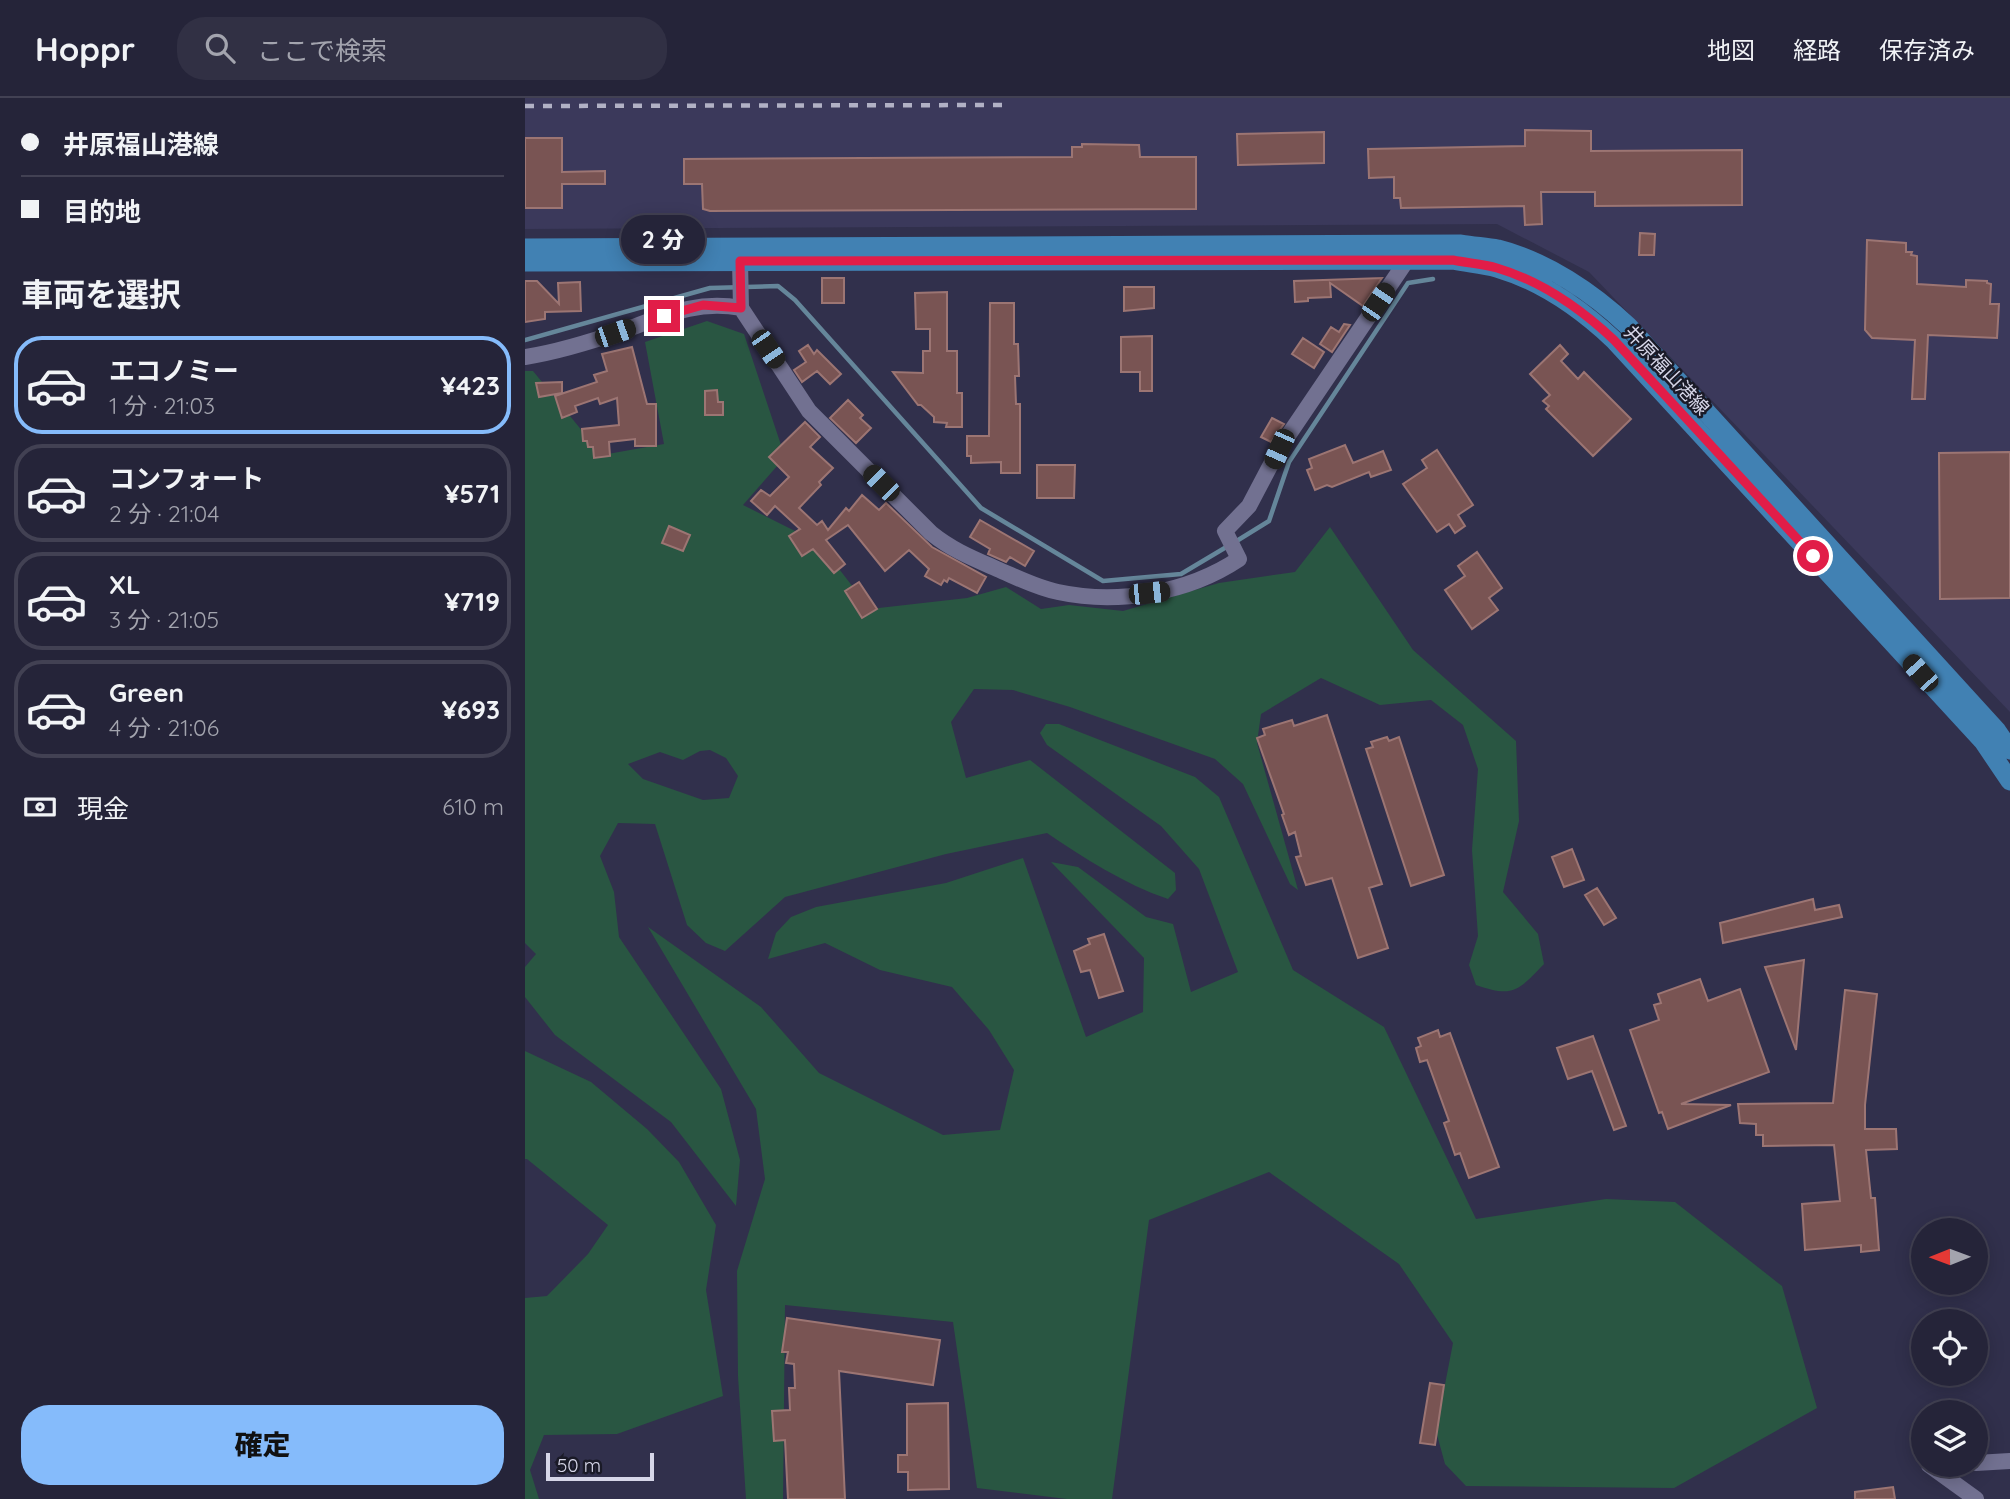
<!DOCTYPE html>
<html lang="ja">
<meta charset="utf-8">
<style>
:root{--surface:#252439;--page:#313044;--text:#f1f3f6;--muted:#a3a4ae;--line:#424153;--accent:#85bbfb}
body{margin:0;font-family:Quicksand,"Noto Sans JP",sans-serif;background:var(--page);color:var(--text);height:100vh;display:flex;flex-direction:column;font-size:26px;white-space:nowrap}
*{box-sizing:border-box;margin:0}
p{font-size:23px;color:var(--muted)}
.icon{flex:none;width:38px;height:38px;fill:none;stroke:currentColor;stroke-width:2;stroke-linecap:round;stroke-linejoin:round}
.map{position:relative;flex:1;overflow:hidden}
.drawer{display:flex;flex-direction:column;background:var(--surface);width:525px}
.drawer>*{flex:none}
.top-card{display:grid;align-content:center;height:154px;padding:0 21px;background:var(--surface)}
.needle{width:46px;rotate:269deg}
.buttons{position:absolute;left:1386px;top:1120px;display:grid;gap:14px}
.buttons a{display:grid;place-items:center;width:77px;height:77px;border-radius:50%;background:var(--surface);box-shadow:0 4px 18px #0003,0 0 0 2px var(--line);font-size:35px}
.scale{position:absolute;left:21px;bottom:18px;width:108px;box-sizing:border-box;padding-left:7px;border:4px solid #d6d6e8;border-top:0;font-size:19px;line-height:24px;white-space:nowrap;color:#d6d6e8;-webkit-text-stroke:5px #1a1a27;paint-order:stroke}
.end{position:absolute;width:32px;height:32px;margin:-16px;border:9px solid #e11d48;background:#fff;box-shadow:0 0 0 4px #fff}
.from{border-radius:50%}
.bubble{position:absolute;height:49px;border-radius:24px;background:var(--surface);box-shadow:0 4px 18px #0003,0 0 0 2px var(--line);font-size:23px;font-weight:800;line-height:49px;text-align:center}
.car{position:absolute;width:21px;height:42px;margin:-21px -10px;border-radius:9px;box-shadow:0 0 5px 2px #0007;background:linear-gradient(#222 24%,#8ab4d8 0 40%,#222 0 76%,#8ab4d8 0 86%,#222 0)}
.top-card b{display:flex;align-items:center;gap:24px;height:66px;font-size:26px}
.top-card b+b{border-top:2px solid var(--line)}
.top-card i{width:18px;height:18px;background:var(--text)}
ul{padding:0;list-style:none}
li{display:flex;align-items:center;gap:21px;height:98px;margin:0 14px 10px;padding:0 7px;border:4px solid var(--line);border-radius:28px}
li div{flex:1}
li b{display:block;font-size:26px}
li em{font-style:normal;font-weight:800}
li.active{border-color:var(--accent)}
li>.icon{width:63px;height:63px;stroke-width:1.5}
h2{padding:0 21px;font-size:32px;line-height:84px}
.pay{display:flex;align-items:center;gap:18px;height:77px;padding:0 21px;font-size:26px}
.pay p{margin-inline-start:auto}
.cta{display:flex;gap:14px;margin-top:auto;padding:14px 21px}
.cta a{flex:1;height:80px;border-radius:28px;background:var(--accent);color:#111;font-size:28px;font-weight:800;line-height:80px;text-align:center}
header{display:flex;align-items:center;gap:42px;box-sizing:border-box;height:98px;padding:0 35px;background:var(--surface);border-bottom:2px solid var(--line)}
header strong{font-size:33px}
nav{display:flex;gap:38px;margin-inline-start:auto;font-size:24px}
.search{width:490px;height:63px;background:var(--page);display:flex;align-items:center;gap:18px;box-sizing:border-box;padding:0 24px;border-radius:28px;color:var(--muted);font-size:26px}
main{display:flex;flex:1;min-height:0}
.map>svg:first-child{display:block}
.built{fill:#3b395b}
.green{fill:#295642;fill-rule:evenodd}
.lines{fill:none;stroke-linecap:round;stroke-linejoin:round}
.stream{stroke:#65869a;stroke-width:4.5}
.building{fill:#795453;stroke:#9c7573;stroke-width:2}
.minor{stroke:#727191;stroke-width:16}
.major{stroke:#4181b3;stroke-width:19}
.rail{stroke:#b1b1c5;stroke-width:4.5;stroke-dasharray:9 9;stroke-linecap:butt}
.route{stroke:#e11d48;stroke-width:9}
.labels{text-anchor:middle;stroke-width:5;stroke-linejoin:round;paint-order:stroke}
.street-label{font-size:19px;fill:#d6d6e8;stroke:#1a1a27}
</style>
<header>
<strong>Hoppr</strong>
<div class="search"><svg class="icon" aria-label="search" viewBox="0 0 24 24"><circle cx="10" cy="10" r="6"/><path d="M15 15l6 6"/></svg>ここで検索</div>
<nav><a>地図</a><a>経路</a><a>保存済み</a></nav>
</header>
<main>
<section class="drawer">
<div class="top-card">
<b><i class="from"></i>井原福山港線</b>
<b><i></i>目的地</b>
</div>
<h2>車両を選択</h2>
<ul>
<li class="active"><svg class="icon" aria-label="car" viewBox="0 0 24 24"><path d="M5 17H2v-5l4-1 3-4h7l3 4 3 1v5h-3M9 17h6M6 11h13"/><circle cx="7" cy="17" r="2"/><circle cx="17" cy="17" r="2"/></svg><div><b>エコノミー</b><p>1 分 · 21:03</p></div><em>¥423</em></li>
<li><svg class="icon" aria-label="car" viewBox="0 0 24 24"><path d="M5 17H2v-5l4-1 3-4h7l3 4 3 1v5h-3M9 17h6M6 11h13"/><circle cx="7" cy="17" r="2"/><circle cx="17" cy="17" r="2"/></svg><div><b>コンフォート</b><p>2 分 · 21:04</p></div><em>¥571</em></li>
<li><svg class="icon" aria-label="car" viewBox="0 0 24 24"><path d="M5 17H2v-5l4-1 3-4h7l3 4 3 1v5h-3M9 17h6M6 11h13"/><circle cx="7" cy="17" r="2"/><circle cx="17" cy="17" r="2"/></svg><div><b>XL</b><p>3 分 · 21:05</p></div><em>¥719</em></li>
<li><svg class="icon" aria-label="car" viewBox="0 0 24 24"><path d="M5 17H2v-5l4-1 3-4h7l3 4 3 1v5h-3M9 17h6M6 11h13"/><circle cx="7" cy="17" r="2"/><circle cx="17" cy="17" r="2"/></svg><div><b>Green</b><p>4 分 · 21:06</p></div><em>¥693</em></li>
</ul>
<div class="pay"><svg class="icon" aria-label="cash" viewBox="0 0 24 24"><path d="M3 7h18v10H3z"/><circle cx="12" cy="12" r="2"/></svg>現金<p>610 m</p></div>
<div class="cta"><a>確定</a></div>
</section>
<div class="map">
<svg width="1485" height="1401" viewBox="0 0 1485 1401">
<rect width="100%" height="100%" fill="#31304c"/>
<path class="built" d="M0,0h1485v614l-421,-440 -92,-48 -972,5z"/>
<path class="green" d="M182,223l37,13 41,123 -42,48 76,38 51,66 97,-11 39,-11 35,22 28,-4 54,6 96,-28 76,-11 35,-45 83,123 103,91 3,80 -16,71 35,42 6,30c-26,27 -31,34 -68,21l-7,-20 9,-29 -6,-86 6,-81 -15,-44 -32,-25 -51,5 -59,-27 -60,36 -4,29 41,147 -8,-6 -47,-100 -28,-25 -145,-52 -57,-17 -39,-1 -23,33 15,56 64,-18 145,113 1,17 -8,9c-44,-15 -84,-41 -121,-66l-101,21 -161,43 -60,54 -19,-8 -19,-18 -32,-101 -37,-1 -18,33 14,36 5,45 102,152 19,71 -4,46 -65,-84 -116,-87 -30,-38v-30l11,-13 -11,-11v-572h8l69,84 62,-11 -19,-102zM185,652l16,8 12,18 -9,22 -26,2 -60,-21 -15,-15 32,-12 23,8 17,-9z
M521,626h13l136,53 24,20 74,173 91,57 92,192 130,-20 69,3 107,84 35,122 -143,80 -208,-2 -21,-22 -9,-33 17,-88 -54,-79 -130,-92 -120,48 -37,279h-45l-90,-11 -24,-166 -168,-17 -2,194h-37l-8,-123 -1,-105 28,-92 -9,-70 -108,-182 113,80 58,66 124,62 57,-5 14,-60 -25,-40 -37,-43 -72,-17 -55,-27 -57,16 8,-26 15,-16 25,-10 130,-24 77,-25 63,179 57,-25 1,-54 -93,-96 27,5 68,50 27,7 18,68 47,-20 -39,-103 -38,-43 -114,-81 -7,-12z
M0,953l66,31 56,47 32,33 37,63 -10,65 17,106 -106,38 -73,1 -14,35 9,29h-14v-201l22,-2 41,-42 20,-29 -81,-66h-2z"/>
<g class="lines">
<path class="stream" d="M0,242l185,-52 68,-2 17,14 186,208 122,73 78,-7 47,-28
M710,444l34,-21 20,-59 119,-179 25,-4"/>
</g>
<path class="building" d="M1000,32l66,1v20l151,-1v55l-147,1v-14h-54l1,32 -17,1 -1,-19 -123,2 -1,-10h-6v-21l-25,1 -1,-29 157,-3z
M799,34v31l-86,2 -1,-31z
M0,40h37v34l43,-1v13h-43v24h-37z
M557,46l57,1 1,12h56v52l-486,2 -7,-2 -1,-25h-18v-25l388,-2v-10h10z
M1115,135l15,1 -1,21h-15z
M1342,142l39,3v9h6l-1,3 6,1v28l49,3v-7l21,1v2l4,1 -1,20h9l-2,34 -69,-3 -3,64h-13l3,-59 -43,-2 -7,-8z
M297,180h22v25h-22z
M857,180l-19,28 -33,-23 1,14 -23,1v3l-13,1 -1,-21z
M0,183h12l22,23 -1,-21 22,-1 1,29 -36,1v7l-20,3z
M599,189h30v21l-30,3z
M422,194v59h10v42h5v34h-16l1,-4 -13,-1v-5l-13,-12h-3l-25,-33 30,1v-22h7v-22h-14l-1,-36z
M465,205h24v41h4l1,32h-4l1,28h4v69h-19v-11l-30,1v-7h-4v-20h22z
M819,226l6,1 -18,27 -12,-8 11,-17 8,5z
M627,238v55h-12v-19h-19v-35z
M778,240l21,14 -10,16 -22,-14z
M283,247l6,9 3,-4 24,24 -11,10 -13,-13 -15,11 -8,-12 12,-8 -7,-11z
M1035,247l8,9 -7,7 17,18 6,-7 47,47 -38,37 -47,-47 3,-3 -6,-5 7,-6 -20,-21z
M107,249l15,57h9v42h-21v-7l-26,3 1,14 -16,2 -1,-11h-5l-1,-6h-4l-1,-12 37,-4 -2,-27 -17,6 -2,-6 -23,8 2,6 -15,6 -7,-22 42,-14 -3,-7 13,-4 -5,-17z
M37,284v11l-23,4 -3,-14z
M192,292l1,12h5v13h-18v-24z
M323,302l15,15 -3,3 11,10 -15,15 -26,-25z
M747,320l12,6 -13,18 -10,-5z
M280,324l15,15 -10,10 23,21 -14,14 2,3 -22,23 18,17 5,-4 6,9 18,-22 3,3 13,-16 17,15 7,-7 46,44 54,30 -9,16 -28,-15 -2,4 -3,-2 -3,5 -16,-9 4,-7 -20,-19 -24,21 -37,-46 -22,15 19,24 -11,9 -21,-24 -11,7 -13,-20 11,-7 -25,-23 -8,9 -16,-14 10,-11 9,6 19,-19 -20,-20z
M820,347l8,18 30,-12 8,19 -20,7 -2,-5 -37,15 -5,-2 -12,5 -8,-20 5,-2 -3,-9z
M912,352l36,55 -15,10 7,11 -10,7 -6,-9 -12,8 -34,-48 24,-16 -5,-8z
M1485,354v146l-70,1 -1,-146z
M512,367h38l-1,33h-37z
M455,422l54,31 -9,15 -15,-9 -4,5 -18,-8 2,-5 -20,-12z
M144,428l21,9 -7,16 -21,-8z
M952,454l25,36 -13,10 9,12 -26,19 -27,-39 20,-14 -7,-10z
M334,484l18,27 -15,9 -17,-27z
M802,617l55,169 -13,4 19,60 -30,10 -26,-80 -26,7 -10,-28 5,-1 -6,-24 -6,3 -7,-20 2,-1 -27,-76 8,-3 -2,-6 29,-9 2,6z
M862,639l2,4 10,-4 45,138 -33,11 -45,-137 7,-2 -2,-5z
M1047,751l12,31 -20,7 -12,-30z
M1072,790l19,30 -12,7 -19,-30z
M1288,801l2,11 24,-5 3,12 -119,26 -3,-20z
M579,836l19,57 -24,7 -9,-28 -9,2 -7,-21 16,-7 -2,-5z
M1279,862l-8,90 -31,-83z
M1175,881l8,22 32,-12 29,83 -88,32 50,1 -63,24 -6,-17 -3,1 -29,-83 29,-10 -5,-15 7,-2 -3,-9z
M1320,892l32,4 -12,111v24h31l1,20 -31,1 5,48h4l4,52 -18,2v-7l-56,5 -3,-46 38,-3 -6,-56 -71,1v-11h-7v-11l-16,-1 -2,-19 95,-1z
M913,932l2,7 10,-4 49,134 -30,11 -9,-25 -5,2 -5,-15 -6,-17 5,-2 -22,-61 -7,2 -4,-14 5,-2 -3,-8z
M1068,938l33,90 -12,4 -22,-59 -24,8 -11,-31z
M262,1220l153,22 -7,45 -94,-14 6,128h-57l-3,-59 -11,1 -2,-30 18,-1 -1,-22h6l-1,-24 -8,-1 2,-11h-6z
M905,1285l14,2 -9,60 -15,-2z
M423,1305l1,86 -41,1v-18h-10v-17h9v-51z
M1368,1389l2,12h-40v-7z"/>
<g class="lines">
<path class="minor" d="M215,163l1,47 68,103 122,122c21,17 41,25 66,36 19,8 40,19 61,23 60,13 130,1 181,-33l-14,-28 24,-25 30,-57 128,-189
M0,259c33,-5 68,-16 100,-27 41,-15 72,-30 116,-22
M1451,1365l34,-2
M1416,1367h-12l47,34"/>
<path class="major" d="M0,150l936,-4c12,2 25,3 37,5 48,12 95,44 130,77l369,405 13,19
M0,164l928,-2c14,3 30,4 44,8 44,13 83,40 117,72l369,401 27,40"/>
<path class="rail" d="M0,8l479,-1"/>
</g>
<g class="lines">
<path class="route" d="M139,218l39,-11 38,3 -1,-47 713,-1c14,3 30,4 44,8 44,13 83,40 117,72l199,216"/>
</g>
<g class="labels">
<g class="street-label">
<text transform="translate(1142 272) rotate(47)" y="7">井原福山港線</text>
</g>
</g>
</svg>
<div class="buttons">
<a><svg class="needle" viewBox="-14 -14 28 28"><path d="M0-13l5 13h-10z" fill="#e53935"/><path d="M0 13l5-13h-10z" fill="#a3a4ae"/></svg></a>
<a><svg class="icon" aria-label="locate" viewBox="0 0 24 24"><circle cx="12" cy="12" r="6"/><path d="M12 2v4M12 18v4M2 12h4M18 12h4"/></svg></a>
<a><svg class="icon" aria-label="layers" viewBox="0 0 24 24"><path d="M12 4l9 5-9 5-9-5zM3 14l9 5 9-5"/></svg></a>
</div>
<div class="scale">50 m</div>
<i class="end from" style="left:1288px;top:458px"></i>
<i class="end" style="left:139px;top:218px"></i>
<div class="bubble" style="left:96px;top:117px;width:84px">2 分</div>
<i class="car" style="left:853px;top:204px;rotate:34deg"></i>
<i class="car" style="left:90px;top:235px;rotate:71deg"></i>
<i class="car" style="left:243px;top:251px;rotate:146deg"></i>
<i class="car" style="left:754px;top:351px;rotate:204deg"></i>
<i class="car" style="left:356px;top:385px;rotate:315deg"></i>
<i class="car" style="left:624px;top:495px;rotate:84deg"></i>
<i class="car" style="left:1395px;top:575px;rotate:318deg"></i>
</div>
</main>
